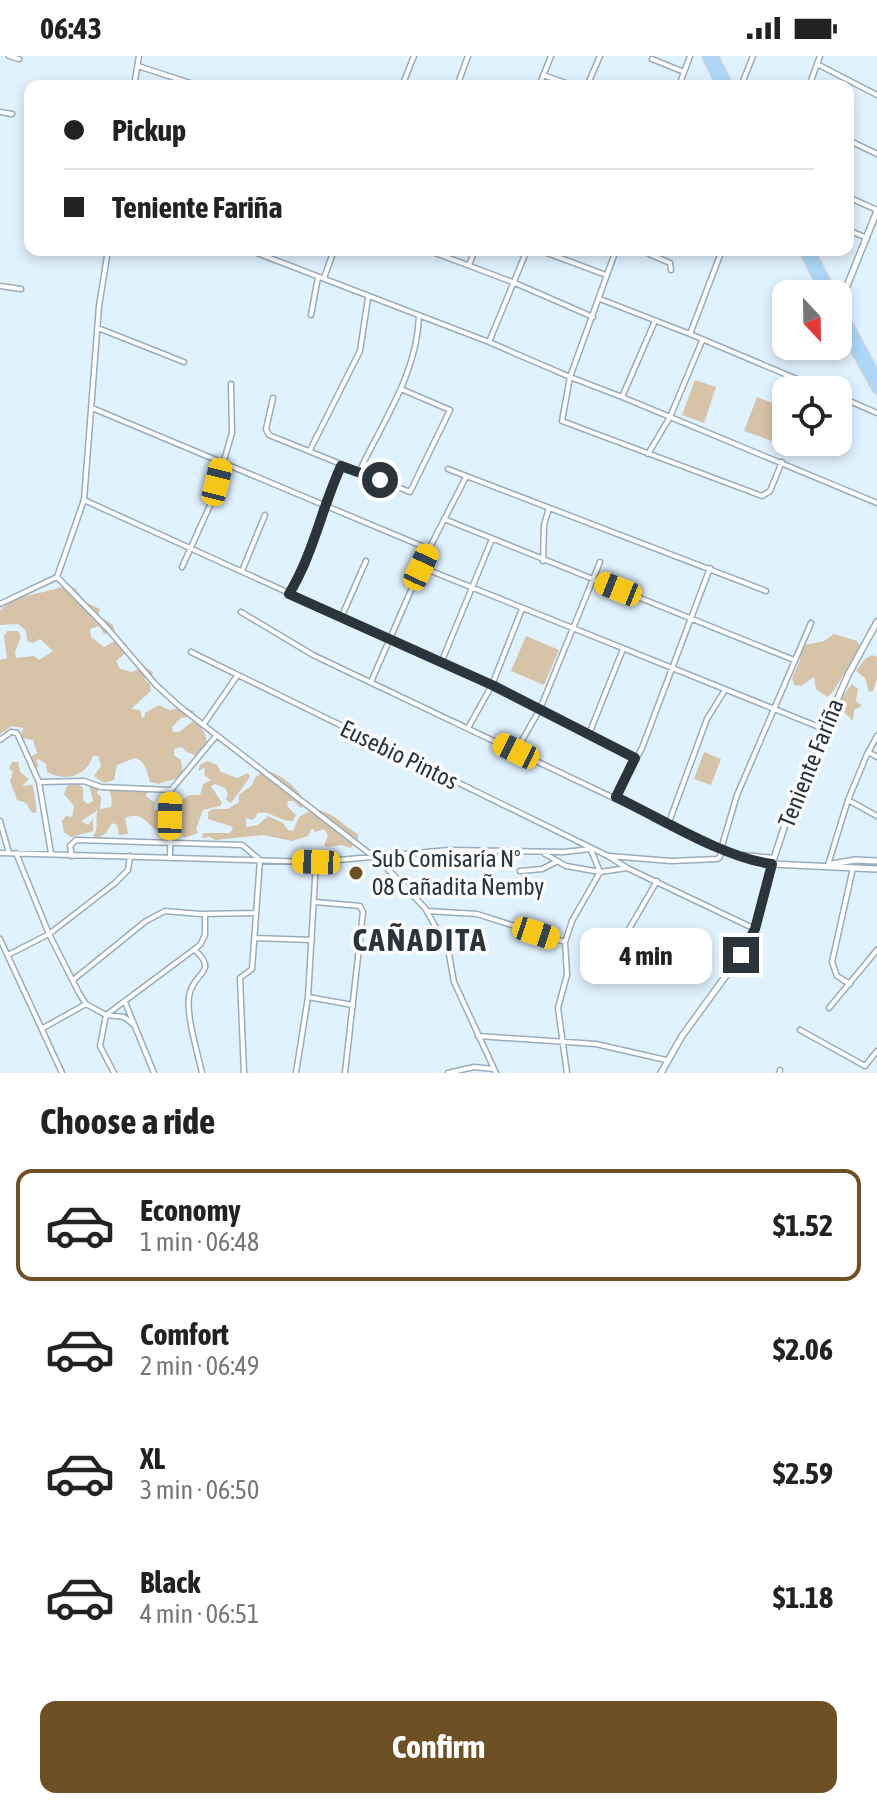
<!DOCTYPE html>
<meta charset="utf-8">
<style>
:root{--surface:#fff;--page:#f6f6f6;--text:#222;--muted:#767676;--line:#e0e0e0;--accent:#6d5023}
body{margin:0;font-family:"Asap Condensed",sans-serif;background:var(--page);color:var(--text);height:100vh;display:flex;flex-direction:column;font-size:30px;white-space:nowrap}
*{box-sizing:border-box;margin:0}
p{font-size:26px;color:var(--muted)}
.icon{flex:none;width:44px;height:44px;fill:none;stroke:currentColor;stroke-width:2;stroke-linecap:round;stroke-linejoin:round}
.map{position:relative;height:1017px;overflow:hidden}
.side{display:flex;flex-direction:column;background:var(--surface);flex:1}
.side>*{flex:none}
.banner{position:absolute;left:24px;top:24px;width:830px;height:176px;border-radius:16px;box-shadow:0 4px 12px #0003;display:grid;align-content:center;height:176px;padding:0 40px;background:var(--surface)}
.needle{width:52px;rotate:158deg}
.controls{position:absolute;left:772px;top:224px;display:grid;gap:16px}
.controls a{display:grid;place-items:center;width:80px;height:80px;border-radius:16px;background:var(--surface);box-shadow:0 4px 12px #0003;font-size:40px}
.end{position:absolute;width:36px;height:36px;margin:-18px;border:10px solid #2c343b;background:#fff;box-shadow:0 0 0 4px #fff}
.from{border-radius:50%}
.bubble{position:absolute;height:56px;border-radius:16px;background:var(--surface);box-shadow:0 4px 12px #0003;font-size:26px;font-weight:700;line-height:56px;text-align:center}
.car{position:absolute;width:24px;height:48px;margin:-24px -12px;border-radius:10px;box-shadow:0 0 6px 2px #0007;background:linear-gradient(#f5c518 24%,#345 0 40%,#f5c518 0 76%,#345 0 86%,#f5c518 0)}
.banner b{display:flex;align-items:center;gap:28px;height:76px;font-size:30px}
.banner b+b{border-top:2px solid var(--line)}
.banner i{width:20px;height:20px;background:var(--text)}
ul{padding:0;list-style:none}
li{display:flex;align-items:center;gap:24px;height:112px;margin:0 16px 12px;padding:0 24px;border:4px solid transparent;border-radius:16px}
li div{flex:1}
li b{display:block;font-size:30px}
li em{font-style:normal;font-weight:700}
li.current{border-color:var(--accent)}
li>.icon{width:72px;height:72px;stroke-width:1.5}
h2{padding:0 40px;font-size:36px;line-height:96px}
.cta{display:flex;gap:16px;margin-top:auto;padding:16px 40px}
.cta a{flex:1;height:92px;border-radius:16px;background:var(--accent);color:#fff;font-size:32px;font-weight:700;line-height:92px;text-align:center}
.status{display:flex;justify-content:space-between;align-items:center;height:56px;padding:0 40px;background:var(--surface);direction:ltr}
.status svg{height:22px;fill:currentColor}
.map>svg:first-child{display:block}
.green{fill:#d6c3a8}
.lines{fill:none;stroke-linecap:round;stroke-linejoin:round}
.street-casing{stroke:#98acbc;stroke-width:7}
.secondary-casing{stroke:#98acbc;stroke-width:8}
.highway-casing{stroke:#d1d2d4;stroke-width:10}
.street{stroke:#fff;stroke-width:4}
.secondary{stroke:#fff;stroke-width:5}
.highway{stroke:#acd7f8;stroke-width:7}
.route{stroke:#2c343b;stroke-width:10}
.poi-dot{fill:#6d5023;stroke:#fcfcfc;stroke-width:3}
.labels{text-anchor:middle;stroke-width:7;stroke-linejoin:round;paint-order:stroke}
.street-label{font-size:24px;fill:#2c343b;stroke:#fcfcfc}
.poi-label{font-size:24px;fill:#2c343b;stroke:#fcfcfc;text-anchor:start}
.district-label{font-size:32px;font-weight:bold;letter-spacing:2px;fill:#2c343b;stroke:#fcfcfc}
</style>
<div class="status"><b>06:43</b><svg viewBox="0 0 49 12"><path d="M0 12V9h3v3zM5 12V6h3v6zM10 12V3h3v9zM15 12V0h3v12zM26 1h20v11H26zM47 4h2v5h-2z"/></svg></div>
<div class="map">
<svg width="877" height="1017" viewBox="0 0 877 1017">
<rect width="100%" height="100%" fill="#e1f2ff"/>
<path class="green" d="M695,324l21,7 -12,36 -22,-8z
M757,341l29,11v34h10l-3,7 -49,-18z
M64,530l11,2 10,14 15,7 -2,6 15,10 2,8 -11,1 -5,-8 -9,3 1,8 13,10 13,-7 9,3 2,8 -12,10 4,8 12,3 12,-6 9,6 -1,4 -8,3 6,5 1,7 -20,18 9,1 2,8 3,-2v-3l14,-8 10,5 12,-2 13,3 -1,5 -12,2 -9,9 1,5h6l14,-11c14,7 20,27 3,35l-9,-4 -5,-5 -8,2v6l7,5 2,14c-9,7 -16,6 -24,10l-9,-2c-3,-9 -4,-21 -15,-24l-18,7 -3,15 -10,3 -10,-7 7,-10 -3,-10h-5c-7,21 -28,26 -46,16l-1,-8 -8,-5 -2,1 3,7 -5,1 -6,-9 9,-6 -4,-13 -12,-2 2,-10 -11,-2 -12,8v-74l7,-2 -3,-22 3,-5h11l3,5 -6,16 1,6 18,-2 5,4 14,-9 -13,-12 -7,4 -6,-2 -1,-10 -8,-7 -18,1v-14c17,-18 41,-16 64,-25z
M834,578l23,7 3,6 -27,45 -6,5 -11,-8 -2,-12 -13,9 -7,-1 -2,-7 8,-18v-14l24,-5z
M526,580l33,14 -15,35 -33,-14z
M872,599l5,2v22l-4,12 -4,1 -4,-14 -9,-7 9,-12z
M852,628l6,5 -2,12 6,5 -8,4 -1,11 -15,-15v-4z
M704,696l17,7 -10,26 -17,-6z
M207,705l10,4 4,7 16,6 11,-5 2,4 -19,26 -5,-3 2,-6 -3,-6 -10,-4 -4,2 11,17 -2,3 -17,4 -7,19 2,4 -14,5 -5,-9 3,-5 -3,-22 10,-7h11l3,-11 8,-4 -7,-5 1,-7 -7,3 2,-6z
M12,706h6l2,10 9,7 -7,7 10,-1c2,3 4,21 5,27l-5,1 -6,-10 -9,-3 -7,-19 3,-9 -4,-4z
M264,714c15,3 36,18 41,34l-4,4 -8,-7h-5l-1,5 9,9 -3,6c-14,1 -22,-11 -36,-8l-1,4 -4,3 -6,-2v9l12,-2 10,-9 15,7 5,7 5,1 6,-14 14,-8c26,5 25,14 45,25v8l-8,6 -9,-3 -15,2 -2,-2 4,-9 -4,-7 -9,3 -3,-4 -4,8 -16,5 -29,-6 -48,5 -5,-3 -8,1 1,-5h27l3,-6 -25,-8v-7l5,-3h15l11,-7v-7l13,-10 3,-7z
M75,727c11,3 8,9 8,17l5,4 5,-3 -4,-17 10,4 -2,5 4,4 -1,12 11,-2 1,-7 -3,-11 5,-3h31l3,5 -2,5 9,7 -1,7 16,-1 5,9 -6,16c-21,1 -21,-26 -44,-16l3,16 -9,1 -2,-10 -5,-2 -6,10 -9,6 -4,-3c7,-8 1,-18 5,-26l-17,11 7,4 5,-6v12l-22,6 -7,-5 -2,-11 4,-5 6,1 2,-11 -10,-12 3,-8z"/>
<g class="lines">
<defs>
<path id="street" d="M9,0l10,3
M652,3l32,13
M817,8l60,31
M138,10l61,20
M543,19l31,11
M134,30l5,-30
M402,30l12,-30
M457,30l11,-30
M539,30l12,-30
M587,30l13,-30
M679,30l11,-30
M741,30l12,-30
M809,30l11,-30
M0,56l12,2
M848,84l29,14
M848,141l29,13
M848,174l19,8
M249,194l240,92 81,35 52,20 33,-76
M539,194l67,25
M616,194l-46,127 -8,44 200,75 8,-5 12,-29
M640,194l30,13 1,7
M430,195l85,32 78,34
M469,209l6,-15
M324,222l10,-28
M0,230l21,3
M600,243l90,35 133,56
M311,259l7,-38
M98,272l86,34
M690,278l32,-84
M489,286l38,-92
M838,340l39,17
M622,341l255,106
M273,342l-7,31 3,6 141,57 40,-82 -49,-21
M92,352l337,141
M310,394l50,-99 8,-53
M648,398l22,-37 32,-76
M448,413l318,122
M359,416c24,-51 58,-98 60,-156
M84,444l408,185 143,73
M444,463l350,141
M543,505l1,-36 5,-17
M182,511l30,-66 20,-68 -1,-49
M421,511l403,162
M242,515l23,-56
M57,521l50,51 49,57 23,21 204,158 42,44 23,41 6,33 42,91
M289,538l17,-29 18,-61 16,-37
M0,548l57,-27 27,-77 15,-194 9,-56
M241,556l72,43 408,194 16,-54 74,-172
M341,562l25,-57
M191,596l417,204 19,12 -27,4 -28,49 -7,21 2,33 -9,33 9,65
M441,607l51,-124
M371,626l58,-133 37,-72
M203,669l34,-49
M468,672l24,-43 30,-76
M589,678l34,-85
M0,684l11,-8 6,1 22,49 12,71
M516,695l24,-42 60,-147
M869,695l8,-15
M39,726l45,-1 17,6 70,3
M616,741l26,-49 68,-180
M848,744l29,16
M0,765l9,32
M669,766l38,-103 18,-29
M0,797l316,9 133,-12 115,2 26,-3
M16,797l33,81 30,59 7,11 20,11 94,-70 5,-10v-21
M545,798l21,12 34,6 -9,-22
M744,799l30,3
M72,800l-2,-10 6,-6 166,5 18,15 -8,109 -12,9 4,95
M609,800l62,5 46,-2 3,-2 1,-8 30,12 21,3
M170,802l1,-68 45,-54
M828,809l20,-65 20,-48 9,5
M627,812l128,61
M520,815l22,-2 14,-7
M315,846l45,4 3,6 -18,161
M427,855l50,3 88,28
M255,882l57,2
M0,883l62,134
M195,894c23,22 1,21 -5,42 -6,19 8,61 12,81
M8,899l41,-21 66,-51 13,-13 2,-14
M611,904l46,-79
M73,924l73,-59 19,-10 35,3 56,-1
M850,928l-13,-8 -5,-14 21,-94
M308,941l45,8
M125,946l29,71
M829,952l48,-58
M43,972l43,-24
M800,974l65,36 12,-15
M478,980l118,8 70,16
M114,1017l-14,-27 6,-31 18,2 10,8
M296,1017l12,-76 8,-135
M448,1017l26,-6 19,2
M779,1017l1,-3"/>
<path id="secondary" d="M839,250l38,-95
M772,808l105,5
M832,808l23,-4 22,1
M661,1017l21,-37 59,-81 14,-26 19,-71 21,-63 53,-120 29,-53"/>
<path id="highway" d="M706,0l15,30
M714,0l15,30
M803,194l22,44
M810,194l23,44
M838,248l39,73
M838,263l39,71"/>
</defs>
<use href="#street" class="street-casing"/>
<use href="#secondary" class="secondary-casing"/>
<use href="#highway" class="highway-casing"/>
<use href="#street" class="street"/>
<use href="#secondary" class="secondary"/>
<use href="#highway" class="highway"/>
</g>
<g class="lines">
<path class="route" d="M380,424l-39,-14c-20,44 -27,86 -52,128l203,91 143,73 -19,39c46,22 108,61 156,67l-17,65 -14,26"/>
</g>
<circle class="poi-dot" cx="356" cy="817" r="8"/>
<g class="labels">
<g class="street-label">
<text transform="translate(399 699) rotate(26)" y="8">Eusebio Pintos</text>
<text transform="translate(811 707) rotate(-68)" y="8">Teniente Fariña</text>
</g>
<g class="poi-label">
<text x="372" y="811">Sub Comisaría N°<tspan x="372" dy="28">08 Cañadita Ñemby</tspan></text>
</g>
<g class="district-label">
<text x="420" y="895">CAÑADITA</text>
</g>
</g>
</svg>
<div class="controls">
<a><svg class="needle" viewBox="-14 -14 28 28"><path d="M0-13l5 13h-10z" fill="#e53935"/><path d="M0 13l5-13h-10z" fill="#767676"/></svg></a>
<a><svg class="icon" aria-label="locate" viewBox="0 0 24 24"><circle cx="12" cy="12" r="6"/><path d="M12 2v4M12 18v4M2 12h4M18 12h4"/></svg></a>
</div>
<i class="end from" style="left:380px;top:424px"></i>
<i class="end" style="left:741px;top:899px"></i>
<div class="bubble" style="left:580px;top:872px;width:132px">4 min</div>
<i class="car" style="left:217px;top:426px;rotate:14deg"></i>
<i class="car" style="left:421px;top:511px;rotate:25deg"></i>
<i class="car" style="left:618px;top:533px;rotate:292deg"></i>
<i class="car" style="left:516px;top:695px;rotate:296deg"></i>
<i class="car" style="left:170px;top:760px;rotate:1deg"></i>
<i class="car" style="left:316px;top:806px;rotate:272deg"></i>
<i class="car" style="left:536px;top:877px;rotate:108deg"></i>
<div class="banner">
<b><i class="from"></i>Pickup</b>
<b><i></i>Teniente Fariña</b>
</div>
</div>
<section class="side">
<h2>Choose a ride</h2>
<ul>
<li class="current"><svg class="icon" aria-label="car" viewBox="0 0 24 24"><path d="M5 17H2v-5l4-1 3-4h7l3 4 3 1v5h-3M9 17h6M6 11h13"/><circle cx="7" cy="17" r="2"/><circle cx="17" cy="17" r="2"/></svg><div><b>Economy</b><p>1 min · 06:48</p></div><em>$1.52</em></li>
<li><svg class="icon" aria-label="car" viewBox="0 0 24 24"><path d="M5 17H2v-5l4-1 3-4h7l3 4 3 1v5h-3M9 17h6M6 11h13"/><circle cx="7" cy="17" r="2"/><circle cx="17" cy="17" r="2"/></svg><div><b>Comfort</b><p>2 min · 06:49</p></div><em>$2.06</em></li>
<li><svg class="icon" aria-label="car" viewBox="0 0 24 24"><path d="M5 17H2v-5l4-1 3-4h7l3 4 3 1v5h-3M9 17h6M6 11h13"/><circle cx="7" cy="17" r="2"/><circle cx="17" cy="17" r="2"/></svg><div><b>XL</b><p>3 min · 06:50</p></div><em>$2.59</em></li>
<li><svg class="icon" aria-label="car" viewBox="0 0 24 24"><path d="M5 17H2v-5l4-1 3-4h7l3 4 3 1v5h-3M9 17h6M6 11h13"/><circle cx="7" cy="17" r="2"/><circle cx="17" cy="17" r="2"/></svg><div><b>Black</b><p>4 min · 06:51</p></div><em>$1.18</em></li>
</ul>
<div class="cta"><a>Confirm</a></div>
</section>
